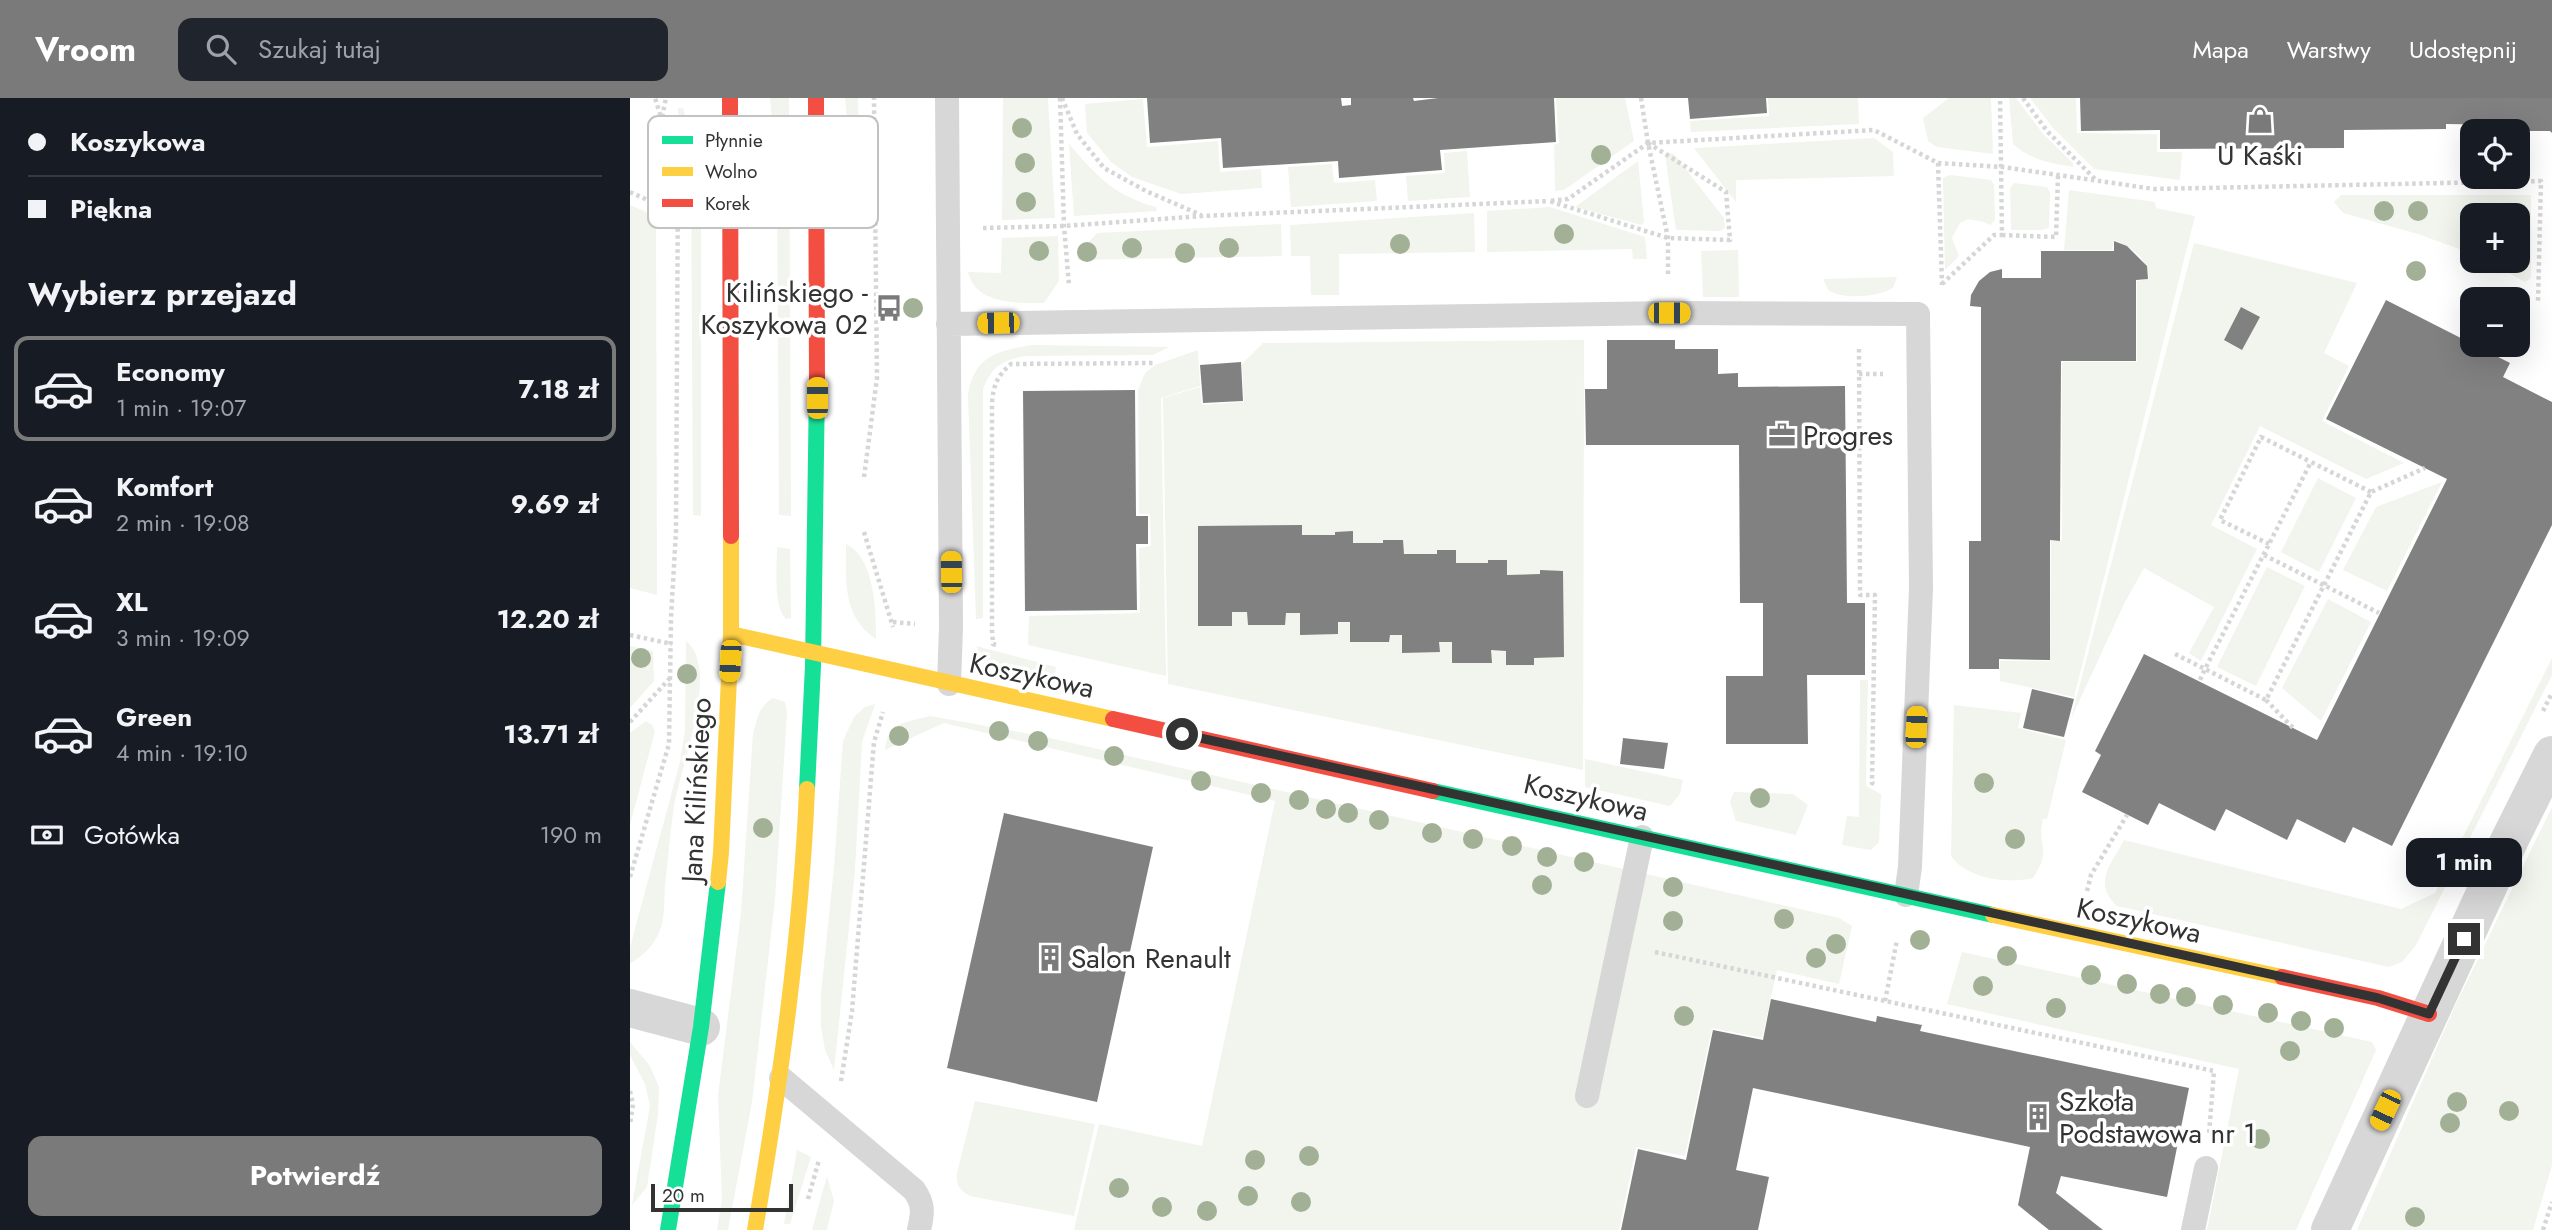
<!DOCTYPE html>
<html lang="pl">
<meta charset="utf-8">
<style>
:root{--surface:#171b24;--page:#20242c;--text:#f1f3f6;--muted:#9ea1a6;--line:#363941;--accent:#7a7a7a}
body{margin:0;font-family:Jost,sans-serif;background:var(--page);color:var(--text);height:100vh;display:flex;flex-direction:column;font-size:26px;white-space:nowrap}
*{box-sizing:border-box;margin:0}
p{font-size:23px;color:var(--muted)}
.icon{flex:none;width:38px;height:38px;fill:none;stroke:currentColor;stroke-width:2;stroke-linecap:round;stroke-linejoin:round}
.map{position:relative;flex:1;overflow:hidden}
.drawer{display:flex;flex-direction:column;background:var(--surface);width:630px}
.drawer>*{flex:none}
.banner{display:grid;align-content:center;height:154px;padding:0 28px;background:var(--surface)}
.buttons{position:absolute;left:1830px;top:21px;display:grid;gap:14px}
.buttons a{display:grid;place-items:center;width:70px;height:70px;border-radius:14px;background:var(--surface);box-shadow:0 7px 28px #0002;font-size:35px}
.scale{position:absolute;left:21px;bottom:18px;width:142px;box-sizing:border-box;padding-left:7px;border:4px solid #333;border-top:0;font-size:19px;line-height:24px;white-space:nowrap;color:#333;-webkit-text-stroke:5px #fff;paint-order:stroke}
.end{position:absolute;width:32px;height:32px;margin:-16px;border:9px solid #333;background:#fff;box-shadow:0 0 0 4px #fff}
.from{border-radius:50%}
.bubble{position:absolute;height:49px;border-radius:14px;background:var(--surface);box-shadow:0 7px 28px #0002;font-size:23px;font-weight:700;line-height:49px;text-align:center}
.car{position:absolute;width:21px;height:42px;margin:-21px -10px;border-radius:9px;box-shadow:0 0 5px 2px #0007;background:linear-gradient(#f5c518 24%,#345 0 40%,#f5c518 0 76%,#345 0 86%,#f5c518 0)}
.banner b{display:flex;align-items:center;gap:24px;height:66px;font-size:26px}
.banner b+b{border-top:2px solid var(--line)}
.banner i{width:18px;height:18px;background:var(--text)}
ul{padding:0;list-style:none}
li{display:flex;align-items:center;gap:21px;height:105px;margin:0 14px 10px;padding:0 14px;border:4px solid transparent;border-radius:14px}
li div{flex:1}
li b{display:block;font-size:26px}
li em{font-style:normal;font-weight:700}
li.on{border-color:var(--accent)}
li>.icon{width:63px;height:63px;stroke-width:1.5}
h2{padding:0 28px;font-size:32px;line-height:84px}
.pay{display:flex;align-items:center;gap:18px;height:77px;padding:0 28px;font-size:26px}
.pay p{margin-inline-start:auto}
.button{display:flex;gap:14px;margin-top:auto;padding:14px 28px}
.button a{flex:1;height:80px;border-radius:14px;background:var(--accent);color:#fff;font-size:28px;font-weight:700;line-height:80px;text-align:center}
header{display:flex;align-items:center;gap:42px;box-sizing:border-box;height:98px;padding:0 35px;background:var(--accent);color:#fff}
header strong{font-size:33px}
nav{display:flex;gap:38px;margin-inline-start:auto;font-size:24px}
.search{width:490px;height:63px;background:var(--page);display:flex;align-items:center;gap:18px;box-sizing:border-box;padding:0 24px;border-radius:14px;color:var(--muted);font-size:26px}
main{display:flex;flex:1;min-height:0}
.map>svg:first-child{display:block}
.green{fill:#f1f5ed}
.building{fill:#818181}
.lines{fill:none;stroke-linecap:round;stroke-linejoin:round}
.path{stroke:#d6d6d6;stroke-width:4.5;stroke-dasharray:3.5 3.5;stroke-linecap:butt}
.lane{stroke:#d7d7d7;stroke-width:24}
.street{stroke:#d7d7d7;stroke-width:38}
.fast{stroke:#16e098;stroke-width:16}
.slow{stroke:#ffcf43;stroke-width:16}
.jam{stroke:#f24e42;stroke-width:16}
.tree{fill:#a2b095}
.route{stroke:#333;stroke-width:9}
.labels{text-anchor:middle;stroke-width:7;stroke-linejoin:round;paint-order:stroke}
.poi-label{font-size:28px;fill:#333;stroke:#fff;text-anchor:start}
.street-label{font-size:28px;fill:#333;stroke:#fff}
.key{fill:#fff;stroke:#c2c2c2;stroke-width:2}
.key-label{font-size:19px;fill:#333}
</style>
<header>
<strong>Vroom</strong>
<div class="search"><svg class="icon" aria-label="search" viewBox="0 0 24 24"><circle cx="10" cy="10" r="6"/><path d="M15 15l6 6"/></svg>Szukaj tutaj</div>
<nav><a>Mapa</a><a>Warstwy</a><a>Udostępnij</a></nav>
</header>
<main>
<section class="drawer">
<div class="banner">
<b><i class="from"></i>Koszykowa</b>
<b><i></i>Piękna</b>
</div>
<h2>Wybierz przejazd</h2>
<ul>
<li class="on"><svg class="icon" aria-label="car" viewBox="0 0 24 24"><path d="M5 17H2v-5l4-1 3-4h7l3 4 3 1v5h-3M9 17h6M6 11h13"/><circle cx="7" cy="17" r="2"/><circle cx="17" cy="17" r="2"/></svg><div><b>Economy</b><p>1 min · 19:07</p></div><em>7.18 zł</em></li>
<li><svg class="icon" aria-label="car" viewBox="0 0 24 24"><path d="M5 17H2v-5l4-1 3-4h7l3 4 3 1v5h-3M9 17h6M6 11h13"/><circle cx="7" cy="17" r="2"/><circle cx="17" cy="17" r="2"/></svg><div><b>Komfort</b><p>2 min · 19:08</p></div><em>9.69 zł</em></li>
<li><svg class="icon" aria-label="car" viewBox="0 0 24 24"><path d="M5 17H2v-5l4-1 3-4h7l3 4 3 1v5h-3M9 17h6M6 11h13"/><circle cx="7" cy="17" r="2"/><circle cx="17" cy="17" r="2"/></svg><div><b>XL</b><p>3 min · 19:09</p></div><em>12.20 zł</em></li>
<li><svg class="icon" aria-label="car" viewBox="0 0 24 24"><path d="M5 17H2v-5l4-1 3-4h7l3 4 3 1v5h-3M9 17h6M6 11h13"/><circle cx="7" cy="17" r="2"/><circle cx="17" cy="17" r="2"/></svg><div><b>Green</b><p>4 min · 19:10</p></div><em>13.71 zł</em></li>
</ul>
<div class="pay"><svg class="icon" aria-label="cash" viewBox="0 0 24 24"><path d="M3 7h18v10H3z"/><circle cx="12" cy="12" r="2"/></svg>Gotówka<p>190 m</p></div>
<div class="button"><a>Potwierdź</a></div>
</section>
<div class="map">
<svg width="1922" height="1132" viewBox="0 0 1922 1132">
<rect width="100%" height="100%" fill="#fff"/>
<path class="green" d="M140,0h19l2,418 -12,-1 -2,-341z
M215,0h13l1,53 -3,4 -6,-5z
M373,0h45l7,120 -53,2z
M926,0h69l9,43 -70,49 -9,1 -1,-46 5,-2z
M1138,0h90l1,26 -168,8 -1,-11 79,-5z
M1319,0h42l2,56 -56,-7 -9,-6 -5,-23z
M1379,0h7l28,37 29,28v4c-23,-4 -42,-7 -60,-23z
M1400,0h46l1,35 80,1v18h25l-2,28 -86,-11 -41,-41z
M513,1l4,48 71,-6 2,31 41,-3 1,19 -81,6 -49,-17 -21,-15 -24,-29 -2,-29z
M48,10h5l18,67v341l-8,-1 -2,-344 -12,-32z
M1244,40l19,14 1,24 -158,4v22l-42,-54z
M439,46c27,32 46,52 87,63l1,4 -83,5z
M837,53l3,46 -62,4 -2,-25 39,-3 -1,-20z
M1038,54l7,3 49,63 1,10 -5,3 -44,-1 -11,-75z
M1008,63l6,61 -3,3 -66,-18z
M702,66l2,19 41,-3 2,21 -86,6 -3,-40z
M1320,77l41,5 3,5 1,35 -5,5 -6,-3 -16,-3 -8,4 -8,15 7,18 -14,14 -2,-92z
M1384,85l33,4 3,5 -1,36 -7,2h-31l-1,-42z
M1439,92l86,12 1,6 39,8 -121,481 -74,-16v-20h50l1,-120h11v-179h75v-81l12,-2c-3,-22 -15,-31 -35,-39l-2,10h-48z
M1711,97h190v83l-6,4 -38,-21h31v-46h-45v39l-55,-20 -75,-21 -9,-11z
M0,107l26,11 1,379 -27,-7z
M920,109l95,30 2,22h-14l-1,-10 -145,3v-41z
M844,115l1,39 -136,2v41h-28l-1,-39h-19l-1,-31z
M651,126l1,32 -204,4v-6l19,-21z
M428,138l1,45 -15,22c-27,0 -68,2 -76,-31l33,1 1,-35z
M1564,145l163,40 -33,70 25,13 -27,55 82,42 -38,16 -106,-53 -49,99 46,24 -56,112 -12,-8 25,-46 -70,-39 -20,36 -53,115z
M1108,152l1,47h-36l-2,-46z
M1267,179l-4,11c-15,9 -50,12 -65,2l-5,-11z
M954,242l-1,430 -415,-86 -5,-286 37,-11 2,18 42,-3 -2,-38 21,-21z
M402,247l137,2 -16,8 -129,1c-25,6 -31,10 -41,33v229l-7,1 -8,-224c6,-39 29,-44 64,-50z
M568,252l2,36 -39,12 5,278 -138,-31 1,-29 111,-3 -1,-65 12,-2 -1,-32h-11l-1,-124 7,-17 10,-8z
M1688,380l38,20 -37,74 -38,-20z
M1812,384l-55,109 -44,-21 33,-63z
M216,446c29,14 30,67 30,95 -34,-22 -30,-59 -30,-95z
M147,449l13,2 1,69 -5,1c-13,-11 -9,-54 -9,-72z
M1637,469l38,19 -49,100 -39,-19z
M1698,501l43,23 -50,99 -39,-33z
M56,543c35,28 -6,127 -12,165 -4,26 -6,53 -9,80 -1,12 0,25 -3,37 -4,19 -17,31 -32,41v-17l50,-185 5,-32z
M0,548l23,5 1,30 -24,27z
M346,548l80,21 -3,18c-33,-7 -61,-5 -77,-39z
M1922,560v17l-136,270 -14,17 -13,5 -272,-61c-25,-23 -6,-41 7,-66l277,69 34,-16z
M1230,582h8l-2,106 15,8 -2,48 -8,8 -29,-5 5,-29 12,1z
M143,600l12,4 2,11 -12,186 -23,203 -24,128h-11l5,-31 -4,-103 23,-183 12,-179c4,-15 6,-28 20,-36z
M245,606l-13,38 -7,128 -21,200 -9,-20 -4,-23v-33l13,-127 9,-126 11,-24 11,-10z
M1324,607l67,8 -3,15 48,12 -19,79h-4c-7,26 10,30 -10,59 -25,6 -66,1 -82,-22z
M300,618l111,20 798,182 13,8 -13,58 -62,-14 -15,68 -50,-10 -27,128 -49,-9 -17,83h-545l25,-106 103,22 73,-345 -331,-78 -59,27c3,-29 20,-27 45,-34z
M16,623l6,4 3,6 -25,94v-92z
M955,661l98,21 -3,14 -10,12 -85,-19z
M1104,694l59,2 15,11 -12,30 -60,-14 -6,-19z
M1922,709v358l-19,65h-176l98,-224z
M1332,854l410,90 4,8 -80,180h-89l32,-161 -292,-65z
M0,944l20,24 9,21 -1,27 -11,73 -15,18 18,-99 -5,-22 -15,-29z
M345,1003l120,23 -21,92 -104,-20c-11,-6 -14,-11 -13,-23z
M167,1052l14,7 -21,67h-6z
M197,1078l7,25 -7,29h-15z"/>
<path class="building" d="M517,0h194l1,8 9,-1v-7h62l1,3 24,-3h116l2,44 -116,8 2,20 -103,8 -1,-17 -115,7 -2,-30 -71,5z
M1058,0h78l1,15 -77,6z
M1450,0h472v35l-2,-2h-39l-2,-6 -63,-1v5l-102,1v18l-184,1v-19l-79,1z
M1484,143l13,5 20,20 1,13 -12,1v81h-75l-1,180 -10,-1v120l-51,-1v10h-30v-128h12v-234l-11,-1 1,-11 8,-14 11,-9 12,-3v9h39v-27h73z
M1756,202l124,63 -7,14 49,25v123l-160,321 -39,-19 -8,16 -48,-24 -10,21 -61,-31 -11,22 -56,-28 -11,22 -66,-33 19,-37 -6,-4 49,-97 173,86 130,-261 -121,-60z
M1611,209l19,10 -18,33 -18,-10z
M977,242h68v9h43v25l20,-1v14l107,-1 2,217h18v72h-58l1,69h-82v-68h37v-73h-23l-1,-158h-153l-1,-56h22z
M611,264l2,39 -40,2 -3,-38z
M505,292l1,126h12v28h-12l1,66 -112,1 -2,-220z
M672,427v10h33v-3l18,-1v12h30v-3h20l1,14h33v-4h19v13h32v-3h19v15l33,-1v-4l23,1 1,86 -30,1v7h-28v-14l-15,-1 1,13h-40v-21h-13l1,10 -38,1v-18h-12l-1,7h-39v-20h-12v12l-38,1v-22h-14l-1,12h-37l-1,-13h-15v14h-34v-100z
M1402,591l42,10 -10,38 -41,-9z
M993,640l45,5 -4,26 -44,-5z
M374,715l149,34 -56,255 -150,-34z
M1141,901l105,23 1,-6 29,6 16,3 -2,6 269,57 -22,109 -106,-21 -5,17 47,37h-54l-31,-25 12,-58 -277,-59 -17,82 33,7 -11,53h-137l17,-81 48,11 27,-130 50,10z"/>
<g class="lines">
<path class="path" d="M430,0l4,128 5,59
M432,0l15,36 27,34 42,23 55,24
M1011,0l7,45 20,95v39
M1393,0l24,33 50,50
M32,19l4,-19
M1018,45l78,49 4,48 -62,-2 -119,-37 19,-2 80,-56 226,-13 64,33 65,4 151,22 387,-8 -3,121
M1308,65l4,122
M0,94l46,21
M353,130l81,-2 138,-10 347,-15
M1372,137l54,2 2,-61
M1312,186l52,-49h8l-2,-137
M1229,251l1,246h15l-3,188 4,2
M1229,276h24
M234,379l13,-99 -3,-280
M1741,394l-60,-30 -106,207 61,31 105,-208 54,-24
M234,434l29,95
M1639,446l-49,-24 41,-83 50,25
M1634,457l115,58
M263,524l22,2
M0,537l42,9
M366,547l-3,-1 -1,-14v-226c1,-18 5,-28 19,-40l142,-1
M1545,556l30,15 -6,13
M1636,602l29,30
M1913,613l9,-18
M0,624l40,-44
M0,779l39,-133 2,-126 5,-87 2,-359 -23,-74
M1457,793l4,-16 36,-60
M1025,854l559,119 -5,63
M1255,903l12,-61
M211,983l11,-70 22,-269 9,-30
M0,993l3,13 -3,21
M178,1101l11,-39
M1913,1132l9,-28"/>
<path class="lane" d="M317,0l4,529 -2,57
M318,226l721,-11 249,1 3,274 -11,279 -4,28
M151,980l133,112c10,14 9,23 5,40
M957,998l55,-259
M1563,1132l13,-62"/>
<path class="street" d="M0,910l71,19
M1700,1132l180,-391 42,-84"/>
<path class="fast" d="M177,691l6,-123 4,-282
M803,693l560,124
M38,1132l33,-203 17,-145"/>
<path class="slow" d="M101,536l382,85
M88,784l3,-29 10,-219v-98
M1363,817l289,62
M125,1132c25,-146 46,-293 52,-441"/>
<path class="jam" d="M100,0l1,438
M186,0l1,286
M483,621l320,72
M1652,879l96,21 51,16"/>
</g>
<g class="tree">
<circle cx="392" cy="30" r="10"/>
<circle cx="971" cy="57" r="10"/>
<circle cx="395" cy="65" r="10"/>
<circle cx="396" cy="104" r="10"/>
<circle cx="1754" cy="113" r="10"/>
<circle cx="1788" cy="113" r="10"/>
<circle cx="934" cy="136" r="10"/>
<circle cx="770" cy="146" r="10"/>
<circle cx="502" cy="150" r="10"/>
<circle cx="599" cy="150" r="10"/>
<circle cx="409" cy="153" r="10"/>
<circle cx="457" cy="154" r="10"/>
<circle cx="555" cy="155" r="10"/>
<circle cx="1786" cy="173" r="10"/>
<circle cx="283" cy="210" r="10"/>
<circle cx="11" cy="560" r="10"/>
<circle cx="57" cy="576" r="10"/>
<circle cx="369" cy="633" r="10"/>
<circle cx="269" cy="638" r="10"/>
<circle cx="408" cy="643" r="10"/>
<circle cx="484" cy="658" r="10"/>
<circle cx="571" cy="683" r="10"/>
<circle cx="1354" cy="685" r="10"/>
<circle cx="631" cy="695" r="10"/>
<circle cx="1130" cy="700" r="10"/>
<circle cx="669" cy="702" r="10"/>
<circle cx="696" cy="711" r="10"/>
<circle cx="718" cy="715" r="10"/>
<circle cx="749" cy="722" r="10"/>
<circle cx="133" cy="730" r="10"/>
<circle cx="802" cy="735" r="10"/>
<circle cx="843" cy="741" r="10"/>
<circle cx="1385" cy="741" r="10"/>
<circle cx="882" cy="748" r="10"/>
<circle cx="917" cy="759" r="10"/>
<circle cx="954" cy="764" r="10"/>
<circle cx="912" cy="787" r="10"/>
<circle cx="1043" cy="789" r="10"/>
<circle cx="1154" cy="821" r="10"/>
<circle cx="1043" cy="823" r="10"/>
<circle cx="1290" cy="842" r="10"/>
<circle cx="1206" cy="846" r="10"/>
<circle cx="1377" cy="858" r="10"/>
<circle cx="1186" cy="860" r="10"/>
<circle cx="1461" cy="877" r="10"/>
<circle cx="1497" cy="886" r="10"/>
<circle cx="1353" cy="888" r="10"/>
<circle cx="1530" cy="896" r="10"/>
<circle cx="1556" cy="899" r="10"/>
<circle cx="1593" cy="907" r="10"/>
<circle cx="1426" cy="910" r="10"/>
<circle cx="1638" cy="915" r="10"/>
<circle cx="1054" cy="918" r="10"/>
<circle cx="1671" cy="923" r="10"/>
<circle cx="1704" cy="930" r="10"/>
<circle cx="1660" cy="953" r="10"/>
<circle cx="1827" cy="1004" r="10"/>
<circle cx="1879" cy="1013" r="10"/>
<circle cx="1820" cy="1025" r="10"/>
<circle cx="1630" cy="1041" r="10"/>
<circle cx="679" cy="1058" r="10"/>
<circle cx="625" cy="1062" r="10"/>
<circle cx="489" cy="1090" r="10"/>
<circle cx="618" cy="1098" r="10"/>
<circle cx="671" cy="1104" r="10"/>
<circle cx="532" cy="1109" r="10"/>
<circle cx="577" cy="1113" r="10"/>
<circle cx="1785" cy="1119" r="10"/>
</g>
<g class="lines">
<path class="route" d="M552,636l1196,264 51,16 35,-75"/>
</g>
<defs>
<symbol id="shop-bare" viewBox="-9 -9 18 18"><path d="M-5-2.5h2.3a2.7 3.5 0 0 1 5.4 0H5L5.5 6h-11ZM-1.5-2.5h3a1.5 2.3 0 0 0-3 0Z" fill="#7a7a7a" stroke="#fff" stroke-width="2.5" paint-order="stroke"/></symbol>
<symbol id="bus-bare" viewBox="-9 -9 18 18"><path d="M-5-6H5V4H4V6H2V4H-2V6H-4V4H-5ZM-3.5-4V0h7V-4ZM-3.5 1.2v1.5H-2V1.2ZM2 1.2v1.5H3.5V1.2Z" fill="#7a7a7a" stroke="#fff" stroke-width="2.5" paint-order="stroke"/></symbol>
<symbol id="office-bare" viewBox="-9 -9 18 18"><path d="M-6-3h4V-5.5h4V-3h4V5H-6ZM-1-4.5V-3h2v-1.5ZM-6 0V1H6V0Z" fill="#7a7a7a" stroke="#fff" stroke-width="2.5" paint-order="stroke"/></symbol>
<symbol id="building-bare" viewBox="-9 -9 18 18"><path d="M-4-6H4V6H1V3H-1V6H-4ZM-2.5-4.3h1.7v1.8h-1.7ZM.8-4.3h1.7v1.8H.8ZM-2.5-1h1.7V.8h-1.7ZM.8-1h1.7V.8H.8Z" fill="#7a7a7a" stroke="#fff" stroke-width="2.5" paint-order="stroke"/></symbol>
</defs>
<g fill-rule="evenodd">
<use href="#shop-bare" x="1611" y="3" width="38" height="38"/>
<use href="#bus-bare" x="240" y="191" width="38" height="38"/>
<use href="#office-bare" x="1133" y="318" width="38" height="38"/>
<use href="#building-bare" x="401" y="841" width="38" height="38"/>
<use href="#building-bare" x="1389" y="1000" width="38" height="38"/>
</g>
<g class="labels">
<g class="poi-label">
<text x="1630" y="67" text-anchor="middle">U Kaśki</text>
<text x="238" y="204" text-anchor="end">Kilińskiego -<tspan x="238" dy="32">Koszykowa 02</tspan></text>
<text x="1173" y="347">Progres</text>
<text x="441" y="870">Salon Renault</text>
<text x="1429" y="1013">Szkoła<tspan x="1429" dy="32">Podstawowa nr 1</tspan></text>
</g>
<g class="street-label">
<text transform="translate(402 577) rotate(12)" y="10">Koszykowa</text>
<text transform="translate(66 692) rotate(-87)" y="10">Jana Kilińskiego</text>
<text transform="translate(956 699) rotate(13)" y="10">Koszykowa</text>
<text transform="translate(1509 822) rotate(12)" y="10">Koszykowa</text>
</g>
</g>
<rect x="18" y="18" width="230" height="112" rx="10" class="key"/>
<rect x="32" y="38" width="31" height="8" fill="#16e098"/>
<rect x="32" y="69" width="31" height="9" fill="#ffcf43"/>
<rect x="32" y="101" width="31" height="8" fill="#f24e42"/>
<g class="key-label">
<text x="75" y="49">Płynnie</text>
<text x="75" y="80">Wolno</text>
<text x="75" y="112">Korek</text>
</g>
</svg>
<div class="buttons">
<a><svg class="icon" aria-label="locate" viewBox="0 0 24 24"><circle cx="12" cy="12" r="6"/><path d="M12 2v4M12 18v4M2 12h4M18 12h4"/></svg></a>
<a>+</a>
<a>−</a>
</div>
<div class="scale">20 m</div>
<i class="end from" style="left:552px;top:636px"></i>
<i class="end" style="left:1834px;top:841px"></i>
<div class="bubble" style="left:1776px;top:740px;width:116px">1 min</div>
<i class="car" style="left:1039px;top:215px;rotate:90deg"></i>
<i class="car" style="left:368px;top:225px;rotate:269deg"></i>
<i class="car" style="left:187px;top:300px;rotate:0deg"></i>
<i class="car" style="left:321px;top:474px;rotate:359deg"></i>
<i class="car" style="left:100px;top:563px;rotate:183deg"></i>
<i class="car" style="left:1286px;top:629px;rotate:3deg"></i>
<i class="car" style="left:1755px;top:1012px;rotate:205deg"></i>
</div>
</main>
